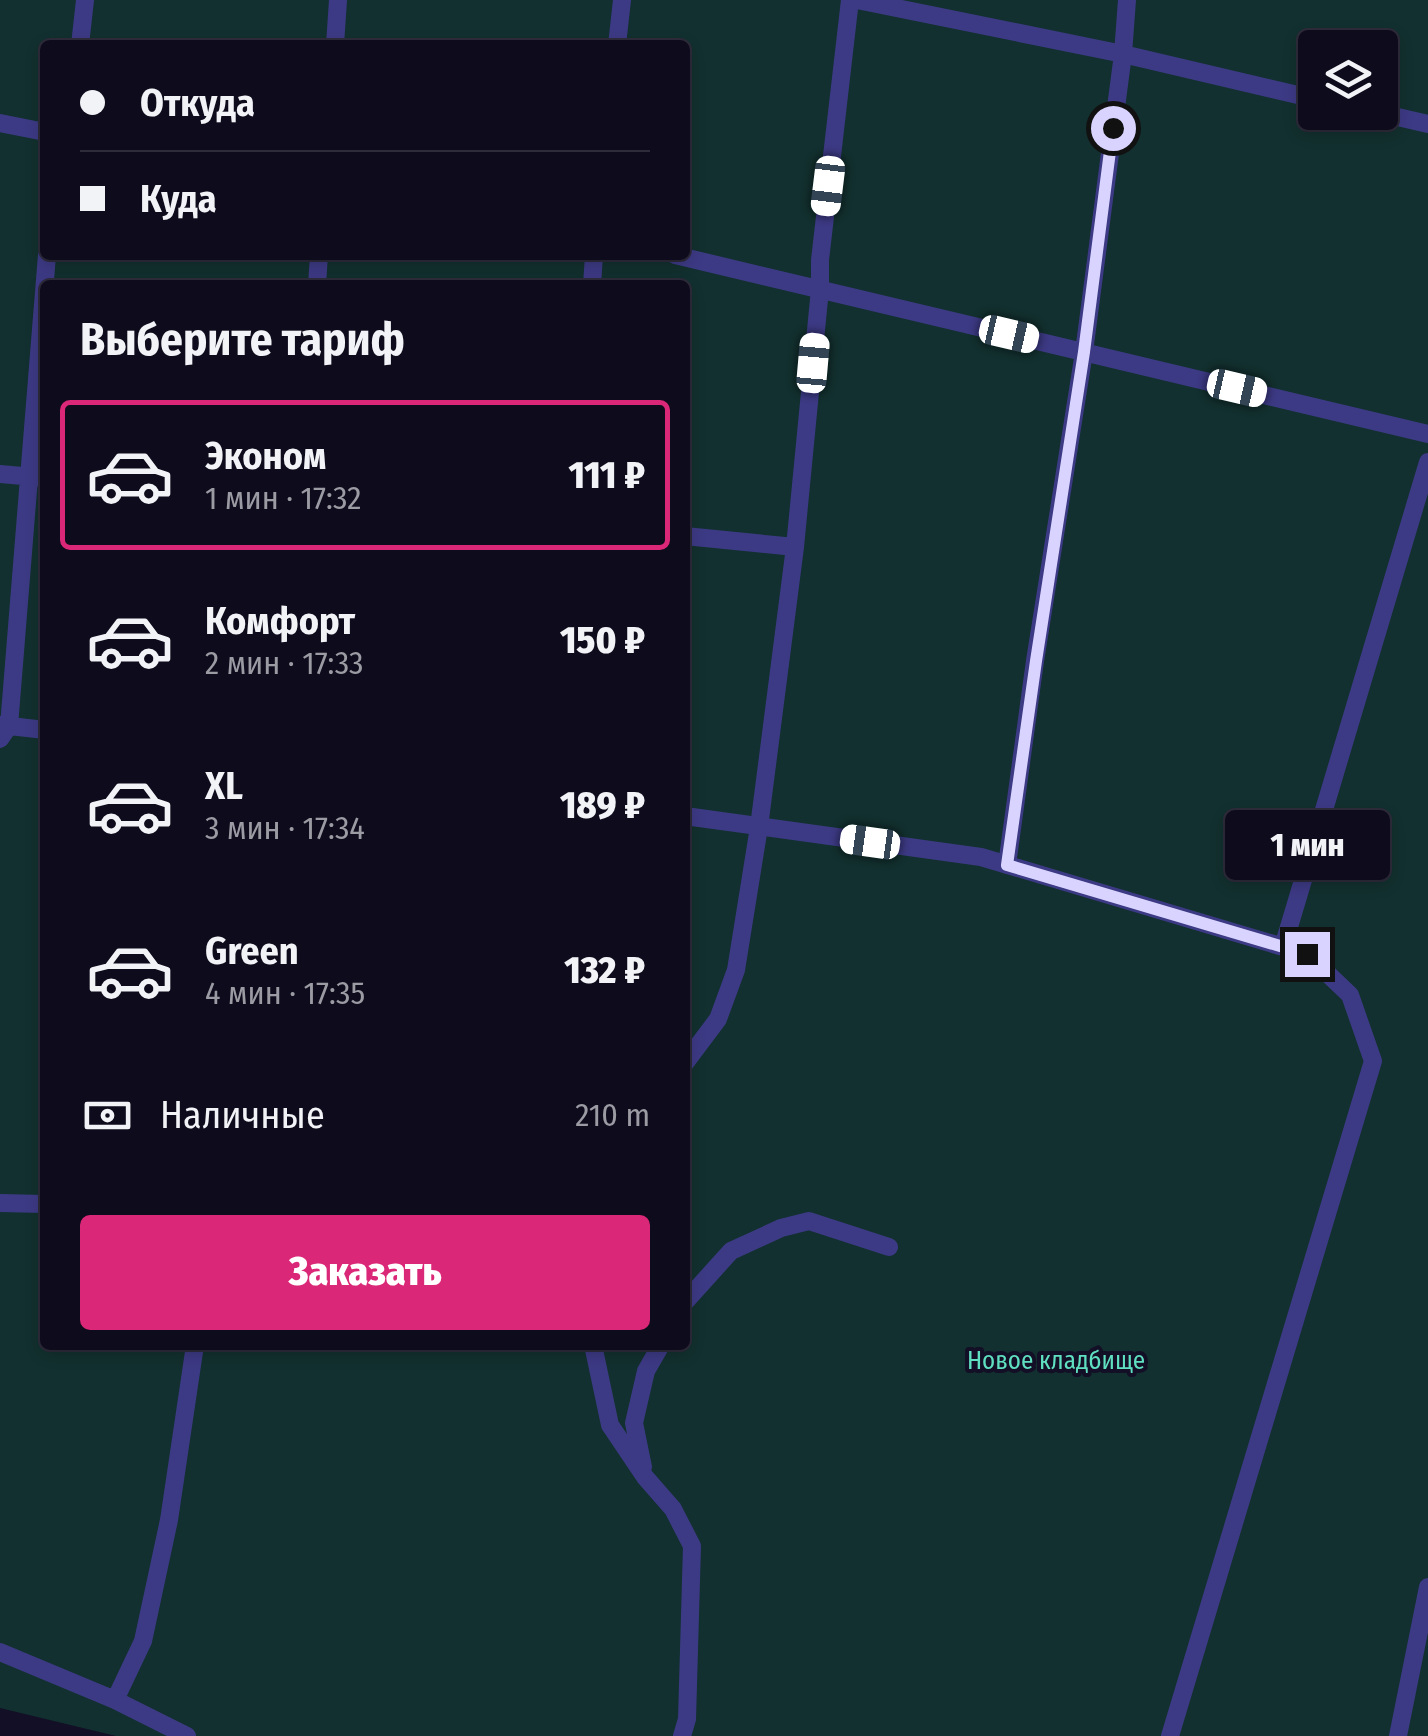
<!DOCTYPE html>
<html lang="ru">
<meta charset="utf-8">
<style>
:root{--surface:#0e0b1c;--page:#1c1929;--text:#f1f3f6;--muted:#9b9ba3;--line:#2e2b3b;--accent:#db2777}
body{margin:0;font-family:"Fira Sans Condensed",sans-serif;background:var(--page);color:var(--text);height:100vh;display:flex;flex-direction:column;font-size:38px;white-space:nowrap}
*{box-sizing:border-box;margin:0}
p{font-size:32px;color:var(--muted)}
.icon{flex:none;width:55px;height:55px;fill:none;stroke:currentColor;stroke-width:2;stroke-linecap:round;stroke-linejoin:round}
.map{position:relative;flex:1;overflow:hidden}
.side{position:absolute;left:40px;top:280px;width:650px;height:1070px;display:flex;flex-direction:column;background:var(--surface);border-radius:10px;box-shadow:0 5px 15px #0003,0 0 0 2px var(--line)}
.side>*{flex:none}
.hud{position:absolute;left:40px;top:40px;width:650px;height:220px;border-radius:10px;box-shadow:0 5px 15px #0003,0 0 0 2px var(--line);display:grid;align-content:center;height:220px;padding:0 40px;background:var(--surface)}
.controls{position:absolute;left:1298px;top:30px;display:grid;gap:20px}
.controls a{display:grid;place-items:center;width:100px;height:100px;border-radius:10px;background:var(--surface);box-shadow:0 5px 15px #0003,0 0 0 2px var(--line);font-size:50px}
.end{position:absolute;width:45px;height:45px;margin:-22px;border:12px solid #d9d4ff;background:#111;box-shadow:0 0 0 5px #111}
.from{border-radius:50%}
.bubble{position:absolute;height:70px;border-radius:10px;background:var(--surface);box-shadow:0 5px 15px #0003,0 0 0 2px var(--line);font-size:32px;font-weight:800;line-height:70px;text-align:center}
.car{position:absolute;width:30px;height:60px;margin:-30px -15px;border-radius:12px;box-shadow:0 0 8px 2px #0007;background:linear-gradient(#fff 24%,#345 0 40%,#fff 0 76%,#345 0 86%,#fff 0)}
.hud b{display:flex;align-items:center;gap:35px;height:95px;font-size:38px}
.hud b+b{border-top:2px solid var(--line)}
.hud i{width:25px;height:25px;background:var(--text)}
ul{padding:0;list-style:none}
li{display:flex;align-items:center;gap:30px;height:150px;margin:0 20px 15px;padding:0 20px;border:5px solid transparent;border-radius:10px}
li div{flex:1}
li b{display:block;font-size:38px}
li em{font-style:normal;font-weight:800}
li.on{border-color:var(--accent)}
li>.icon{width:90px;height:90px;stroke-width:1.5}
h2{padding:0 40px;font-size:45px;line-height:120px}
.pay{display:flex;align-items:center;gap:25px;height:110px;padding:0 40px;font-size:38px}
.pay p{margin-inline-start:auto}
.cta{display:flex;gap:20px;margin-top:auto;padding:20px 40px}
.cta a{flex:1;height:115px;border-radius:10px;background:var(--accent);color:#fff;font-size:40px;font-weight:800;line-height:115px;text-align:center}
.map>svg:first-child{display:block}
.green{fill:#12302f;fill-rule:evenodd}
.lines{fill:none;stroke-linecap:round;stroke-linejoin:round}
.lane{stroke:#3d3a85;stroke-width:18}
.route{stroke:#d9d4ff;stroke-width:12}
.labels{text-anchor:middle;stroke-width:8;stroke-linejoin:round;paint-order:stroke}
.park-label{font-size:25px;fill:#5fe0c0;stroke:#130f26}
</style>
<div class="map">
<svg width="1428" height="1736" viewBox="0 0 1428 1736">
<rect width="100%" height="100%" fill="#130f26"/>
<path class="green" d="M0,0h1428v1736h-1312l-116,-28zM45,45h640v210h-640zM1315,48h65v64h-65zM45,285h640v1060h-640z"/>
<g class="lines">
<path class="lane" d="M857,0l266,54 -39,298 -49,309 -28,204
M1127,0l-4,54 192,45
M80,45l5,-45
M335,45l3,-45
M617,45l5,-45
M1376,112l52,12
M0,123l45,9
M675,255l753,179
M317,285l2,-30
M592,285l2,-30
M0,474l45,4
M685,536l110,11
M1,725l44,5
M0,739l9,-13 38,-471
M685,816l296,41 326,97 43,41 23,66 -203,675
M1283,947l145,-485
M685,1063l33,-44 18,-49 23,-143 36,-280 25,-258v-29l30,-260
M0,1203l45,1
M685,1302l46,-51 50,-23 28,-7 80,26
M593,1345l17,80 35,52 28,32 19,37 -5,173 -5,17
M643,1467l-9,-44 12,-52 15,-26
M0,1652l115,48
M187,1736l-72,-36 28,-59 26,-121 26,-175
M1398,1736l30,-149"/>
</g>
<g class="lines">
<path class="route" d="M1113,128l-29,224 -48,309 -29,204 300,89"/>
</g>
<g class="labels">
<g class="park-label">
<text x="1056" y="1369">Новое кладбище</text>
</g>
</g>
</svg>
<div class="controls">
<a><svg class="icon" aria-label="layers" viewBox="0 0 24 24"><path d="M12 4l9 5-9 5-9-5zM3 14l9 5 9-5"/></svg></a>
</div>
<i class="end from" style="left:1113px;top:128px"></i>
<i class="end" style="left:1307px;top:954px"></i>
<div class="bubble" style="left:1225px;top:810px;width:165px">1 мин</div>
<i class="car" style="left:828px;top:186px;rotate:187deg"></i>
<i class="car" style="left:1009px;top:334px;rotate:103deg"></i>
<i class="car" style="left:813px;top:363px;rotate:5deg"></i>
<i class="car" style="left:1237px;top:388px;rotate:103deg"></i>
<i class="car" style="left:870px;top:842px;rotate:278deg"></i>
<div class="hud">
<b><i class="from"></i>Откуда</b>
<b><i></i>Куда</b>
</div>
<section class="side">
<h2>Выберите тариф</h2>
<ul>
<li class="on"><svg class="icon" aria-label="car" viewBox="0 0 24 24"><path d="M5 17H2v-5l4-1 3-4h7l3 4 3 1v5h-3M9 17h6M6 11h13"/><circle cx="7" cy="17" r="2"/><circle cx="17" cy="17" r="2"/></svg><div><b>Эконом</b><p>1 мин · 17:32</p></div><em>111 ₽</em></li>
<li><svg class="icon" aria-label="car" viewBox="0 0 24 24"><path d="M5 17H2v-5l4-1 3-4h7l3 4 3 1v5h-3M9 17h6M6 11h13"/><circle cx="7" cy="17" r="2"/><circle cx="17" cy="17" r="2"/></svg><div><b>Комфорт</b><p>2 мин · 17:33</p></div><em>150 ₽</em></li>
<li><svg class="icon" aria-label="car" viewBox="0 0 24 24"><path d="M5 17H2v-5l4-1 3-4h7l3 4 3 1v5h-3M9 17h6M6 11h13"/><circle cx="7" cy="17" r="2"/><circle cx="17" cy="17" r="2"/></svg><div><b>XL</b><p>3 мин · 17:34</p></div><em>189 ₽</em></li>
<li><svg class="icon" aria-label="car" viewBox="0 0 24 24"><path d="M5 17H2v-5l4-1 3-4h7l3 4 3 1v5h-3M9 17h6M6 11h13"/><circle cx="7" cy="17" r="2"/><circle cx="17" cy="17" r="2"/></svg><div><b>Green</b><p>4 мин · 17:35</p></div><em>132 ₽</em></li>
</ul>
<div class="pay"><svg class="icon" aria-label="cash" viewBox="0 0 24 24"><path d="M3 7h18v10H3z"/><circle cx="12" cy="12" r="2"/></svg>Наличные<p>210 m</p></div>
<div class="cta"><a>Заказать</a></div>
</section>
</div>
